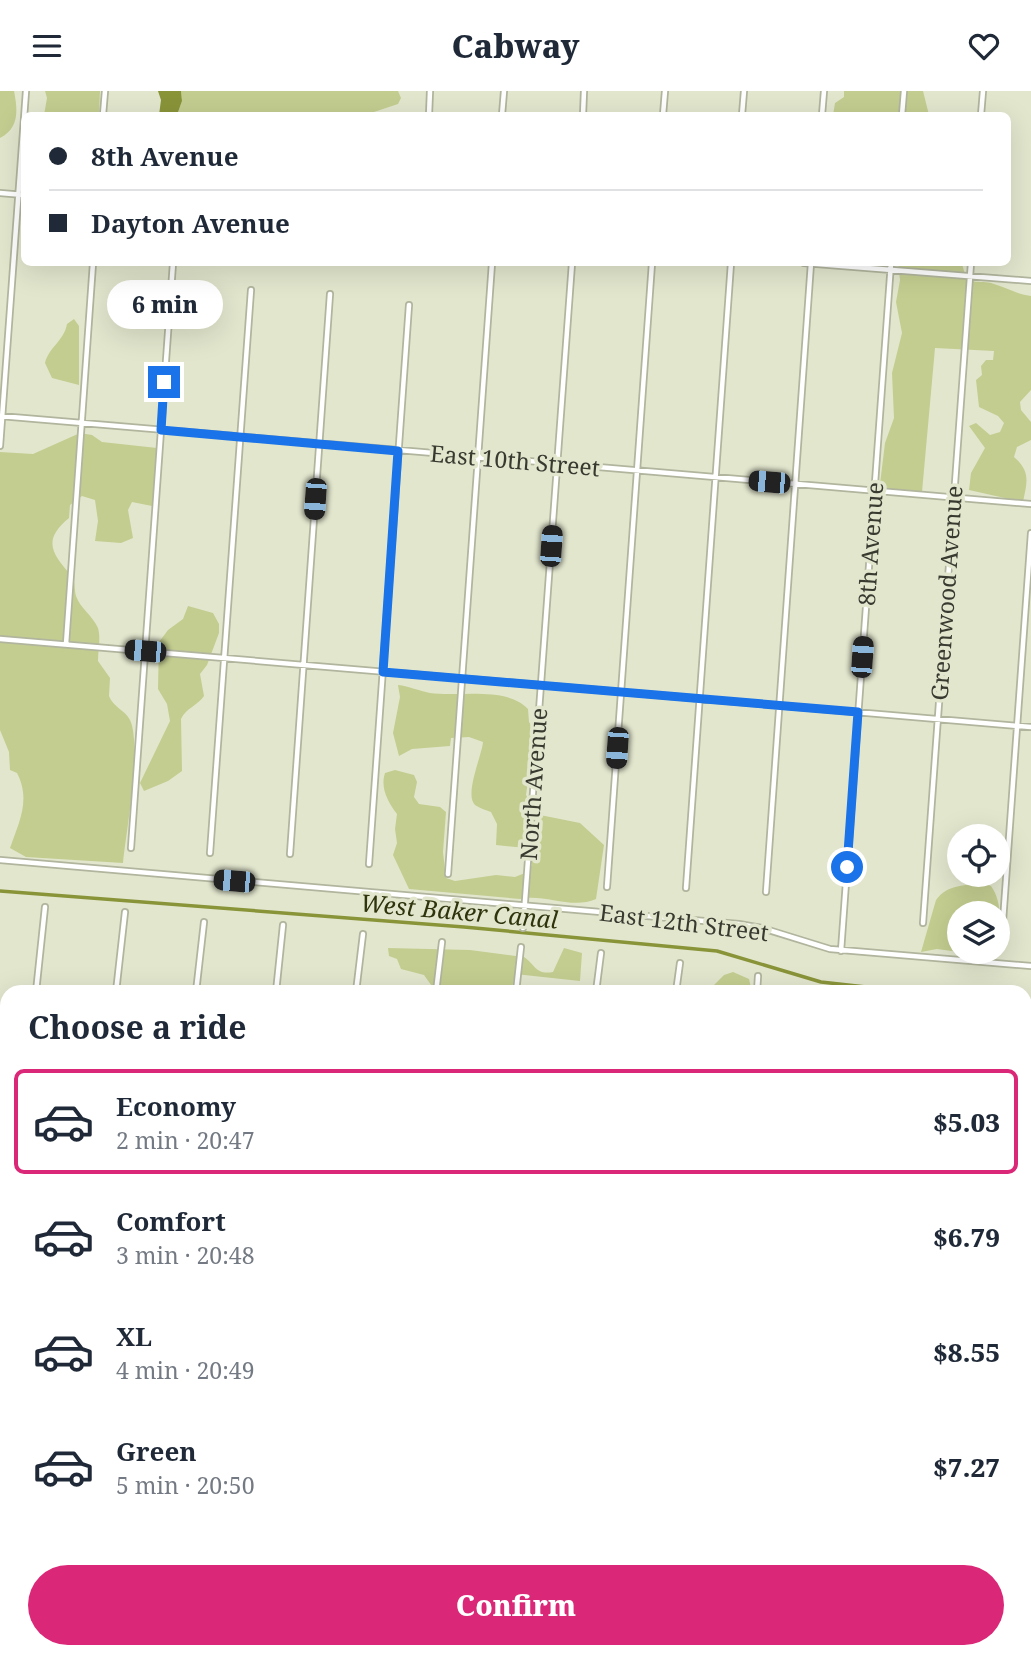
<!DOCTYPE html>
<meta charset="utf-8">
<style>
:root{--surface:#fff;--page:#f2f2f3;--text:#1f2937;--muted:#747a83;--line:#e0e1e3;--accent:#db2777}
body{margin:0;font-family:"Noto Serif",serif;background:var(--page);color:var(--text);height:100vh;display:flex;flex-direction:column;font-size:26px;white-space:nowrap}
*{box-sizing:border-box;margin:0}
p{font-size:23px;color:var(--muted)}
.icon{flex:none;width:38px;height:38px;fill:none;stroke:currentColor;stroke-width:2;stroke-linecap:round;stroke-linejoin:round}
.map{position:relative;flex:1;overflow:hidden}
.side{position:absolute;left:0px;top:894px;width:1032px;height:674px;display:flex;flex-direction:column;background:var(--surface);border-radius:21px 21px 0 0;box-shadow:0 7px 28px #0002}
.side>*{flex:none}
.banner{position:absolute;left:21px;top:21px;width:990px;height:154px;border-radius:10px;box-shadow:0 7px 28px #0002;display:grid;align-content:center;height:154px;padding:0 28px;background:var(--surface)}
.controls{position:absolute;left:947px;top:733px;display:grid;gap:14px}
.controls a{display:grid;place-items:center;width:63px;height:63px;border-radius:50%;background:var(--surface);box-shadow:0 7px 28px #0002;font-size:35px}
.end{position:absolute;width:32px;height:32px;margin:-16px;border:9px solid #1a73e8;background:#fff;box-shadow:0 0 0 4px #fff}
.from{border-radius:50%}
.bubble{position:absolute;height:49px;border-radius:24px;background:var(--surface);box-shadow:0 7px 28px #0002;font-size:23px;font-weight:800;line-height:49px;text-align:center}
.car{position:absolute;width:21px;height:42px;margin:-21px -10px;border-radius:9px;box-shadow:0 0 5px 2px #0007;background:linear-gradient(#222 24%,#8ab4d8 0 40%,#222 0 76%,#8ab4d8 0 86%,#222 0)}
.banner b{display:flex;align-items:center;gap:24px;height:66px;font-size:26px}
.banner b+b{border-top:2px solid var(--line)}
.banner i{width:18px;height:18px;background:var(--text)}
ul{padding:0;list-style:none}
li{display:flex;align-items:center;gap:21px;height:105px;margin:0 14px 10px;padding:0 14px;border:4px solid transparent;border-radius:10px}
li div{flex:1}
li b{display:block;font-size:26px}
li em{font-style:normal;font-weight:800}
li.active{border-color:var(--accent)}
li>.icon{width:63px;height:63px;stroke-width:1.5}
h2{padding:0 28px;font-size:32px;line-height:84px}
.button{display:flex;gap:14px;margin-top:auto;padding:14px 28px}
.button a{flex:1;height:80px;border-radius:42px;background:var(--accent);color:#fff;font-size:28px;font-weight:800;line-height:80px;text-align:center}
header{display:flex;justify-content:space-between;align-items:center;height:91px;padding:0 28px;background:var(--surface);font-size:32px;font-weight:800}
.map>svg:first-child{display:block}
.green{fill:#c3cd90}
.water{fill:#899439}
.lines{fill:none;stroke-linecap:round;stroke-linejoin:round}
.canal{stroke:#899439;stroke-width:3.5}
.minor-casing{stroke:#b1b59d;stroke-width:8}
.minor{stroke:#fff;stroke-width:4.5}
.route{stroke:#1a73e8;stroke-width:9}
.labels{text-anchor:middle;stroke-width:7;stroke-linejoin:round;paint-order:stroke}
.street-label{font-size:23px;fill:#383a30;stroke:#e2e6cd}
.water-label{font-size:24px;font-style:italic;fill:#2f340d;stroke:#e2e6cd}
</style>
<header><svg class="icon" aria-label="menu" viewBox="0 0 24 24"><path d="M4 6h16M4 12h16M4 18h16"/></svg>Cabway<svg class="icon" aria-label="heart" viewBox="0 0 24 24"><path d="M12 20l-8-8c-3-5 5-10 8-4 3-6 11-1 8 4z"/></svg></header>
<div class="map">
<svg width="1031" height="1567" viewBox="0 0 1031 1567">
<rect width="100%" height="100%" fill="#e2e6cd"/>
<path class="green" d="M0,0h14c4,20 5,37 -14,47z
M45,0h55l-1,24h-55l3,-17z
M181,0h217l3,7 -3,6 -33,11h-188l5,-14z
M844,0h79l6,24h-96l2,-12 9,-6z
M898,172h64c5,27 17,15 32,21 14,4 22,10 37,12v94l-11,12 1,8 10,12v18l-14,7 -3,10c17,15 13,25 9,45l-54,-12 2,-17 14,-25 -16,-22 7,-3 14,12 10,-3 4,-9 -6,-7 -19,-9 -3,-27 6,-5 -1,-9 5,-6h7l1,-9 -59,-3 -13,144 -40,-4 -2,-4 5,-41 9,-25 -2,-45 10,-40 -6,-31 4,-22z
M74,228l5,7v59l-27,-7 -7,-15c4,-16 19,-22 22,-39z
M80,342l12,2 10,7 55,6 -5,58 -20,-4 -4,8 5,28 -12,5 -26,-2 3,-20 -3,-21 -13,-4 -12,9 -1,13c-27,22 -17,36 2,57 5,6 3,15 5,21 4,12 17,20 22,32 3,11 0,22 0,33l12,17 -1,18c4,11 16,14 21,24 12,25 -4,113 -7,143l-97,-6 -16,-9c9,-26 21,-48 7,-75l-7,-3 -1,-18 -9,-22v-278l33,2z
M188,515l25,7 6,11v9l-12,32 -7,9 4,22c-7,10 -18,12 -23,23l1,52 -14,10 -24,10 -4,-8 30,-62 -3,-17 -9,-15 1,-47 9,-12 15,-11z
M398,594c11,1 21,6 32,8 29,4 77,-7 98,16l1,13 6,10 -9,63 14,20 40,8 24,22 -8,54c-24,11 -53,-6 -76,0l-111,-10 -16,-34 4,-12 -2,-14 2,-15c-9,-12 -17,-26 -12,-41l10,-3 19,5 3,7 -3,15 5,7 21,3 6,5 -3,40 3,26 9,3 41,-6 19,2 10,-4 7,-8 -6,-17 -30,-3 1,-21 -6,-12c-5,-2 -12,-4 -16,-7 -11,-10 7,-50 8,-63l-14,-5 -18,1 -1,8 -38,3 -13,7 -6,-23 7,-36z
M983,792l8,3c12,17 7,33 11,52h3l-6,12 -1,-37h-39v39l-22,-3 -16,3 15,-52c12,-16 27,-14 47,-17z
M388,857l82,2 54,7c12,8 11,18 29,15l11,-24 18,5 -2,28 -65,-7 -4,18h-75l-12,-17 -23,-6 -4,-10 -8,-3z
M733,881l16,7 3,13h-45l17,-17z
M0,958h7v94l-7,-3z
M451,1561h167l4,6h-170z"/>
<path class="water" d="M158,0h23l1,10 -5,14h-18l2,-15z"/>
<g class="lines">
<path class="canal" d="M0,800l464,36 253,24 104,31 90,10
M1026,912l5,1"/>
<defs>
<path id="minor" d="M103,24l2,-24
M429,24l1,-24
M502,24l2,-24
M583,24l1,-24
M663,24l2,-24
M742,24l2,-24
M822,24l2,-24
M902,24l2,-24
M981,24l2,-24
M0,102l24,2
M804,172l227,18
M0,325l1031,88
M0,355l26,-355
M0,548l1031,88
M66,553l27,-381
M131,757l42,-585
M210,762l41,-563
M290,763l40,-560
M0,769l739,64 23,4 68,21 201,17
M369,773l40,-559
M448,783l44,-611
M607,796l45,-624
M686,797l45,-625
M766,801l45,-629
M923,832l48,-660
M523,837l49,-665
M1002,844l29,-402
M841,860l50,-688
M36,901l9,-85
M116,901l9,-80
M196,901l8,-70
M276,901l7,-67
M356,901l7,-58
M436,901l6,-50
M516,901l5,-45
M596,901l5,-39
M676,901l4,-29
M757,901l1,-16
M0,1045l7,1
M1026,1136l5,1
M0,1218l7,-61
M0,1268h7
M1026,1364l5,-50
M0,1490l7,1
M806,1561l62,6
M42,1567v-6
M122,1567l1,-6
M202,1567l1,-6
M282,1567l1,-6
M362,1567l1,-6
M442,1567l1,-6
M522,1567l1,-6
M602,1567l1,-6
M682,1567l1,-6
M763,1567v-6
M923,1567l1,-6
M1003,1567l1,-6"/>
</defs>
<use href="#minor" class="minor-casing"/>
<use href="#minor" class="minor"/>
</g>
<g class="lines">
<path class="route" d="M164,291l-3,48 237,21 -15,221 475,40 -11,155"/>
</g>
<g class="labels">
<g class="street-label">
<text transform="translate(515 370) rotate(5)" y="8">East 10th Street</text>
<text transform="translate(871 453) rotate(-86)" y="8">8th Avenue</text>
<text transform="translate(947 502) rotate(-86)" y="8">Greenwood Avenue</text>
<text transform="translate(534 693) rotate(-86)" y="8">North Avenue</text>
<text transform="translate(684 832) rotate(7)" y="8">East 12th Street</text>
</g>
<g class="water-label">
<text transform="translate(459 821) rotate(5)" y="8">West Baker Canal</text>
</g>
</g>
</svg>
<div class="controls">
<a><svg class="icon" aria-label="locate" viewBox="0 0 24 24"><circle cx="12" cy="12" r="6"/><path d="M12 2v4M12 18v4M2 12h4M18 12h4"/></svg></a>
<a><svg class="icon" aria-label="layers" viewBox="0 0 24 24"><path d="M12 4l9 5-9 5-9-5zM3 14l9 5 9-5"/></svg></a>
</div>
<i class="end from" style="left:847px;top:776px"></i>
<i class="end" style="left:164px;top:291px"></i>
<div class="bubble" style="left:107px;top:189px;width:116px">6 min</div>
<i class="car" style="left:769px;top:391px;rotate:275deg"></i>
<i class="car" style="left:315px;top:408px;rotate:184deg"></i>
<i class="car" style="left:551px;top:455px;rotate:4deg"></i>
<i class="car" style="left:145px;top:560px;rotate:275deg"></i>
<i class="car" style="left:862px;top:566px;rotate:4deg"></i>
<i class="car" style="left:617px;top:657px;rotate:184deg"></i>
<i class="car" style="left:234px;top:790px;rotate:275deg"></i>
<div class="banner">
<b><i class="from"></i>8th Avenue</b>
<b><i></i>Dayton Avenue</b>
</div>
<section class="side">
<h2>Choose a ride</h2>
<ul>
<li class="active"><svg class="icon" aria-label="car" viewBox="0 0 24 24"><path d="M5 17H2v-5l4-1 3-4h7l3 4 3 1v5h-3M9 17h6M6 11h13"/><circle cx="7" cy="17" r="2"/><circle cx="17" cy="17" r="2"/></svg><div><b>Economy</b><p>2 min · 20:47</p></div><em>$5.03</em></li>
<li><svg class="icon" aria-label="car" viewBox="0 0 24 24"><path d="M5 17H2v-5l4-1 3-4h7l3 4 3 1v5h-3M9 17h6M6 11h13"/><circle cx="7" cy="17" r="2"/><circle cx="17" cy="17" r="2"/></svg><div><b>Comfort</b><p>3 min · 20:48</p></div><em>$6.79</em></li>
<li><svg class="icon" aria-label="car" viewBox="0 0 24 24"><path d="M5 17H2v-5l4-1 3-4h7l3 4 3 1v5h-3M9 17h6M6 11h13"/><circle cx="7" cy="17" r="2"/><circle cx="17" cy="17" r="2"/></svg><div><b>XL</b><p>4 min · 20:49</p></div><em>$8.55</em></li>
<li><svg class="icon" aria-label="car" viewBox="0 0 24 24"><path d="M5 17H2v-5l4-1 3-4h7l3 4 3 1v5h-3M9 17h6M6 11h13"/><circle cx="7" cy="17" r="2"/><circle cx="17" cy="17" r="2"/></svg><div><b>Green</b><p>5 min · 20:50</p></div><em>$7.27</em></li>
</ul>
<div class="button"><a>Confirm</a></div>
</section>
</div>
